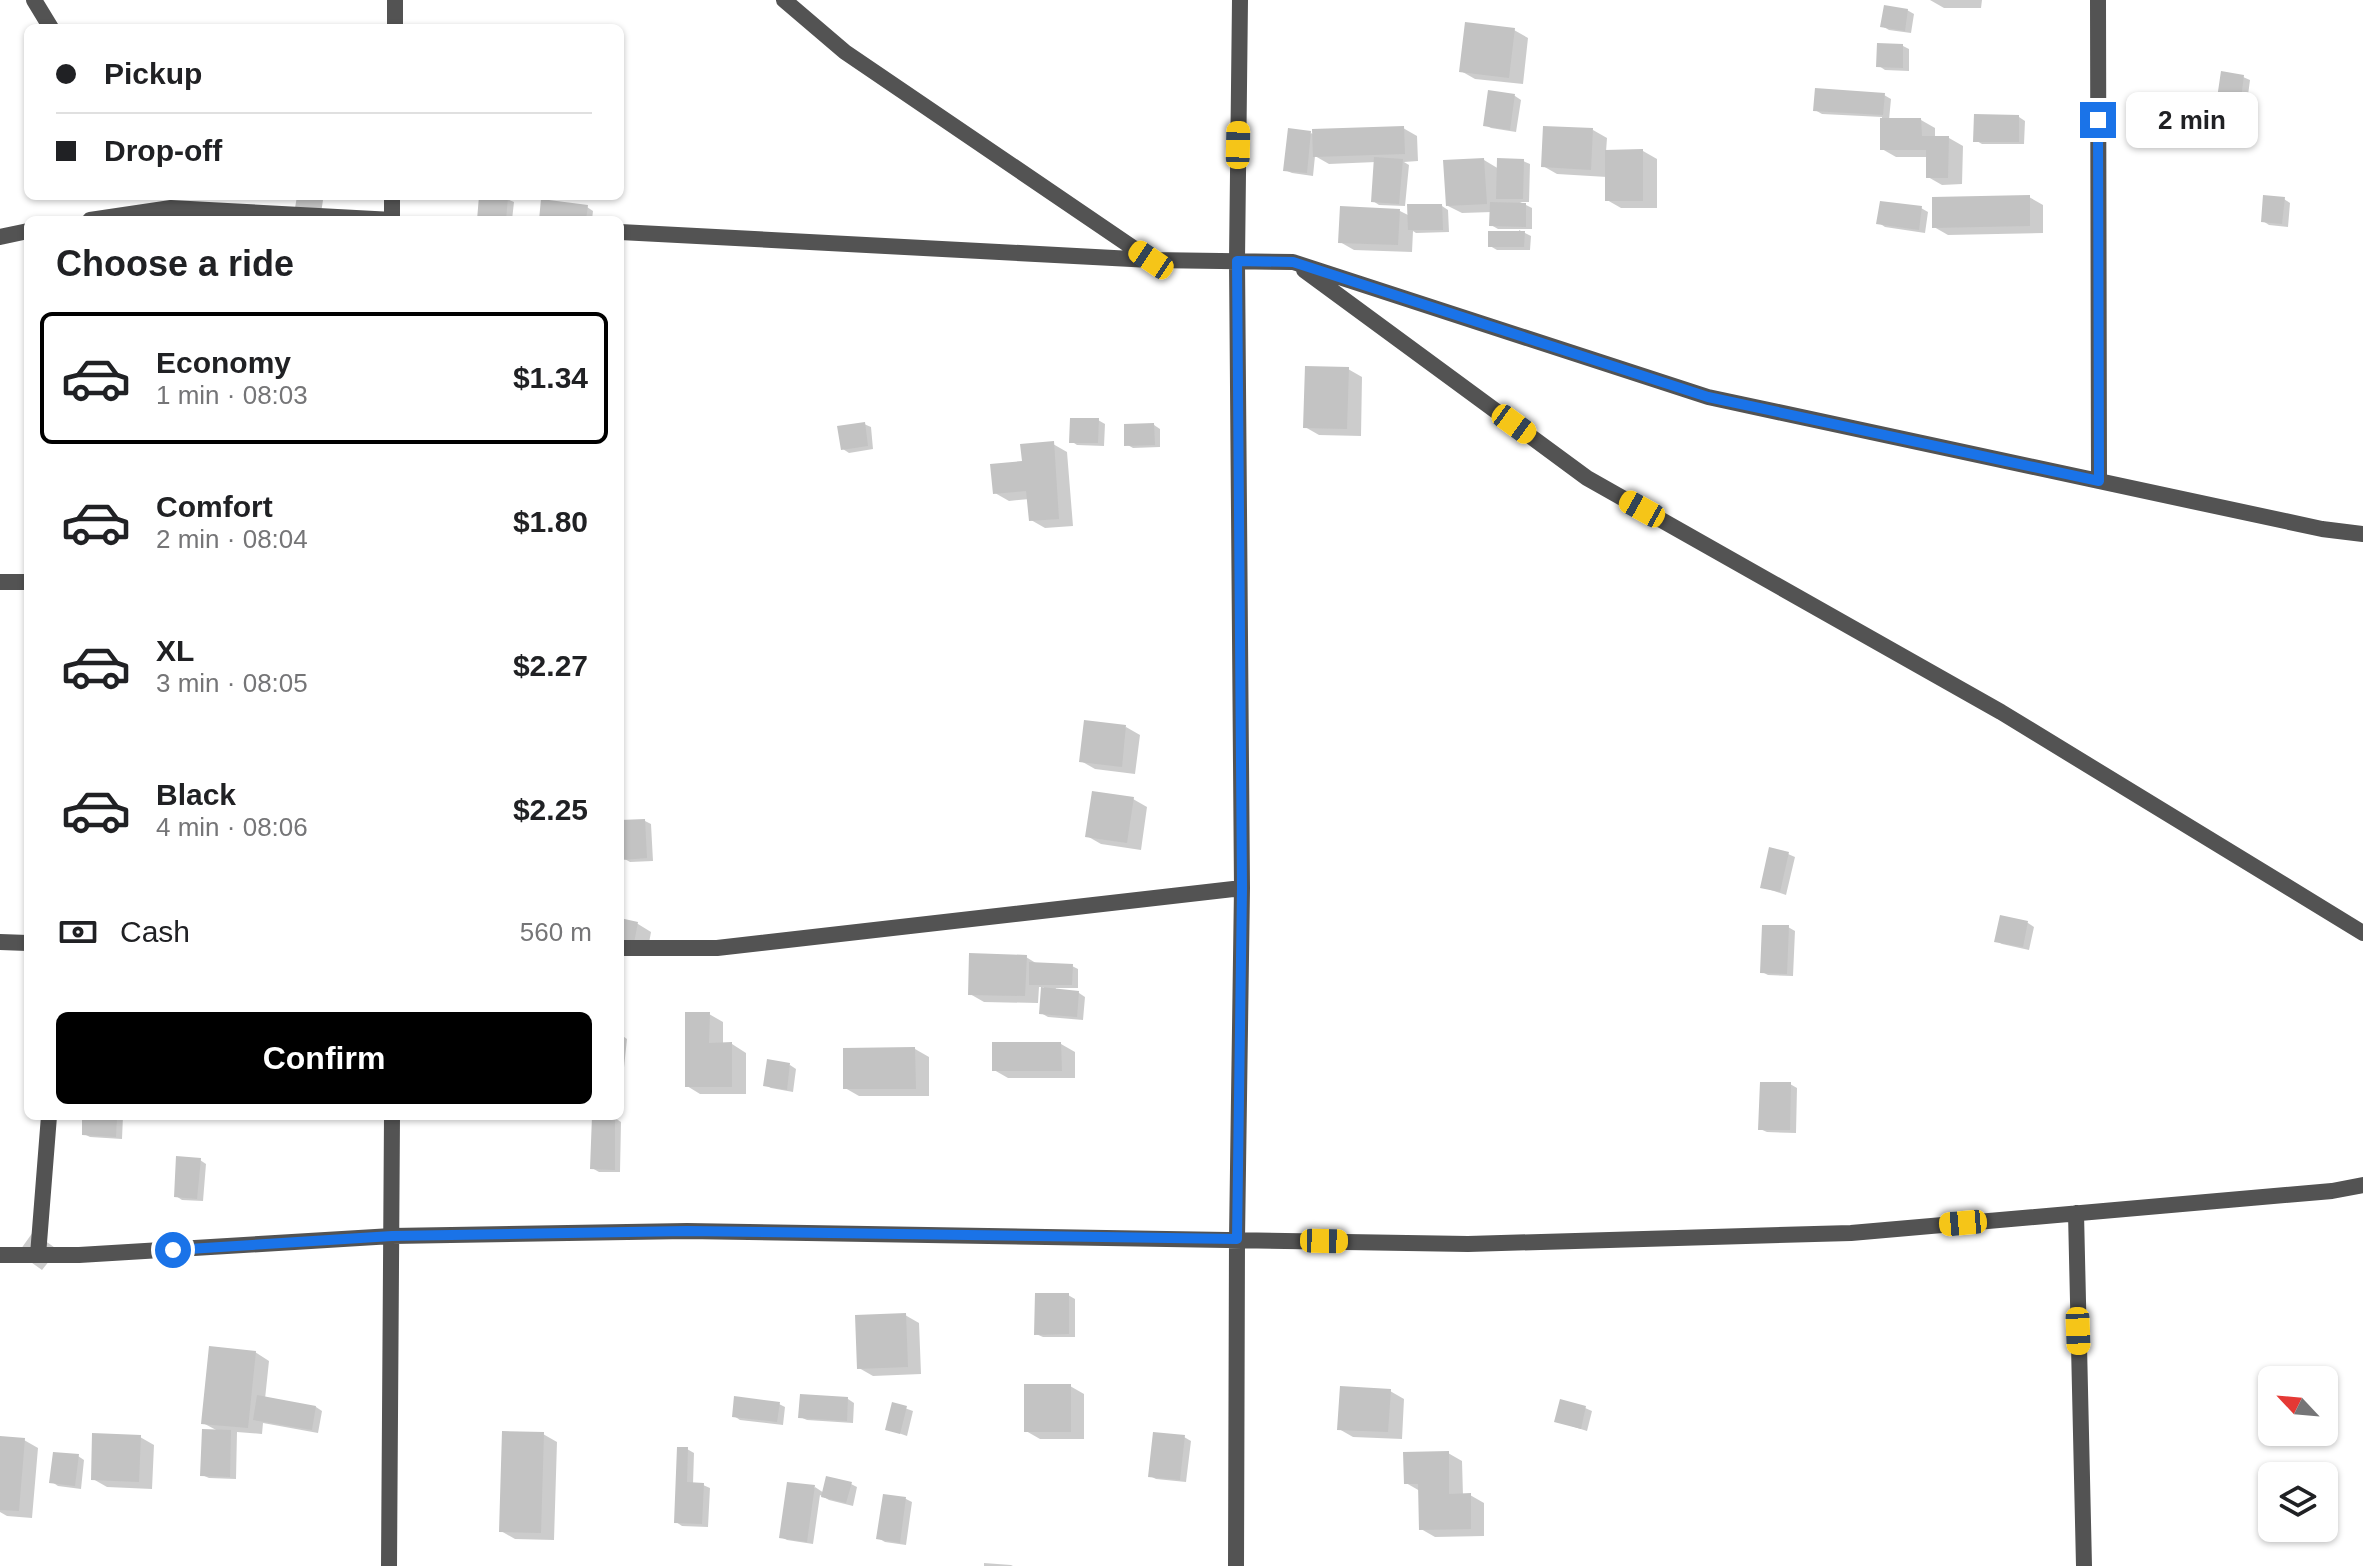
<!DOCTYPE html>
<meta charset="utf-8">
<style>
:root{--surface:#fff;--page:#f2f2f2;--text:#202124;--muted:#757577;--line:#e0e0e0;--accent:#000}
body{margin:0;font-family:Helvetica,sans-serif;background:var(--page);color:var(--text);height:100vh;display:flex;flex-direction:column;font-size:30px;white-space:nowrap}
*{box-sizing:border-box;margin:0}
p{font-size:26px;color:var(--muted)}
.icon{flex:none;width:44px;height:44px;fill:none;stroke:currentColor;stroke-width:2;stroke-linecap:round;stroke-linejoin:round}
.map{position:relative;flex:1;overflow:hidden}
.sheet{position:absolute;left:24px;top:216px;width:600px;height:904px;display:flex;flex-direction:column;background:var(--surface);border-radius:12px;box-shadow:0 2px 6px #0004}
.sheet>*{flex:none}
.top-card{position:absolute;left:24px;top:24px;width:600px;height:176px;border-radius:12px;box-shadow:0 2px 6px #0004;display:grid;align-content:center;height:176px;padding:0 32px;background:var(--surface)}
.needle{width:52px;rotate:296deg}
.controls{position:absolute;left:2258px;top:1366px;display:grid;gap:16px}
.controls a{display:grid;place-items:center;width:80px;height:80px;border-radius:12px;background:var(--surface);box-shadow:0 2px 6px #0004;font-size:40px}
.end{position:absolute;width:36px;height:36px;margin:-18px;border:10px solid #1a73e8;background:#fff;box-shadow:0 0 0 4px #fff}
.from{border-radius:50%}
.bubble{position:absolute;height:56px;border-radius:12px;background:var(--surface);box-shadow:0 2px 6px #0004;font-size:26px;font-weight:700;line-height:56px;text-align:center}
.car{position:absolute;width:24px;height:48px;margin:-24px -12px;border-radius:10px;box-shadow:0 0 6px 2px #0007;background:linear-gradient(#f5c518 24%,#345 0 40%,#f5c518 0 76%,#345 0 86%,#f5c518 0)}
.top-card b{display:flex;align-items:center;gap:28px;height:76px;font-size:30px}
.top-card b+b{border-top:2px solid var(--line)}
.top-card i{width:20px;height:20px;background:var(--text)}
ul{padding:0;list-style:none}
li{display:flex;align-items:center;gap:24px;height:132px;margin:0 16px 12px;padding:0 16px;border:4px solid transparent;border-radius:12px}
li div{flex:1}
li b{display:block;font-size:30px}
li em{font-style:normal;font-weight:700}
li.current{border-color:var(--accent)}
li>.icon{width:72px;height:72px;stroke-width:1.5}
h2{padding:0 32px;font-size:36px;line-height:96px}
.pay{display:flex;align-items:center;gap:20px;height:88px;padding:0 32px;font-size:30px}
.pay p{margin-inline-start:auto}
.action{display:flex;gap:16px;margin-top:auto;padding:16px 32px}
.action a{flex:1;height:92px;border-radius:12px;background:var(--accent);color:#fff;font-size:32px;font-weight:700;line-height:92px;text-align:center}
.map>svg:first-child{display:block}
.shadow{fill:#0003}
.building{fill:#c3c3c3}
.lines{fill:none;stroke-linecap:round;stroke-linejoin:round}
.street{stroke:#535353;stroke-width:16}
.route{stroke:#1a73e8;stroke-width:10}
</style>
<div class="map">
<svg width="2363" height="1566" viewBox="0 0 2363 1566">
<rect width="100%" height="100%" fill="#fff"/>
<path class="shadow" d="M1930,0h52l-1,8h-37z
M1907,10l7,4 -3,19 -22,-3 -7,-4z
M1514,30l14,8 -5,46 -48,-5 -14,-8z
M1903,46l6,3v22l-24,-1 -6,-4z
M2243,77l7,3 -5,38 -22,-3 -6,-4z
M1490,93l25,3 6,4 -5,32 -25,-4 -6,-3z
M1884,95l7,4 -2,21h32l14,8v10h14l14,8 -1,38 -20,1 -14,-8v-20h-32l-14,-8v-32l-60,-3 -7,-4z
M2019,117l6,4 -1,23h-42l-7,-4z
M1403,128l14,8 1,25 -14,1 5,3 -4,41 -26,-1 -6,-4 3,-39 -47,2 -14,-8 -2,20 -21,-3 -7,-3 26,-37 3,2z
M1593,130l14,8 -1,14 37,-1 14,8v49h-36l-14,-8v-23l-50,-3 -14,-8z
M1484,160l15,9 24,-8 7,3 -1,38h-9l12,6v21h-34l-7,-4 1,-13 -30,1 -14,-7 -2,-44z
M2029,197l14,8v28l-95,2 -14,-8z
M507,199l7,3 -2,18h-33z
M2284,199l6,4 -2,24 -19,-2 -6,-4z
M1442,206l6,4 1,22 -33,1 -3,-2 -1,21 -58,-2 -14,-8 60,-31 10,5z
M587,207l6,4 -1,9h-51z
M1921,208l7,4 -3,21 -40,-6 -6,-4z
M1519,230l12,6 -1,14h-33l-7,-4 29,-13z
M1348,369l14,8 -1,59 -42,-1 -14,-8z
M1098,420l7,4 -1,22 -27,-1 -6,-4z
M864,424l7,3 2,22 -24,4 -6,-4z
M1154,425l6,4v18l-27,1 -7,-4z
M1053,444l14,8 6,74 -28,2 -14,-8 -2,-21 -20,2 -14,-8 29,-30z
M1126,727l14,8 -5,39 -40,-5 -14,-8z
M1133,799l14,8 -6,43 -40,-6 -14,-8z
M645,821l6,3 2,37 -23,1 -7,-4z
M1788,854l7,3 -9,38 -24,-8z
M2001,917l27,6 6,4 -5,23 -27,-6 -6,-3z
M620,920l18,4 13,8 -4,22 -27,-5z
M1788,927l7,4 -2,45 -25,-1 -6,-3z
M1026,957l13,8 33,1 6,3v19h-22l-1,3 24,2 6,4 -2,23 -35,-3 -7,-4 3,-26h-5l-1,16 -54,-1 -14,-8z
M709,1014l14,8v22h9l14,9v41h-46l-13,-8z
M620,1034l7,5 -6,57h-1z
M1061,1044l14,8v26h-67l-14,-8z
M915,1049l14,8v39h-70l-14,-8z
M790,1065l6,4 -3,23 -22,-4 -6,-3z
M1790,1084l7,4 -1,45 -29,-1 -7,-3z
M84,1116h39l-1,23 -32,-2 -6,-3z
M615,1118l6,4 -1,50h-21l-7,-4z
M200,1160l6,4 -3,37 -21,-1 -6,-4z
M33,1232l25,18 -16,20 -24,-17z
M1068,1295l7,4v38h-32l-7,-3z
M905,1315l14,8 2,51 -48,2 -14,-8z
M255,1352l14,9 -4,38 51,8 6,4 -4,22 -55,-10 -1,11 -25,-2 -1,47 -27,-1 -7,-3 16,-44 -15,-8z
M1070,1386l14,8v45h-44l-14,-8z
M1390,1391l14,8 -2,40 -49,-2 -14,-8z
M848,1399l6,4 -1,20 -46,-3 -7,-3z
M779,1404l6,3 -2,18 -43,-5 -6,-4z
M893,1404l20,7 -6,25 -20,-7z
M1585,1408l7,3 -5,20 -31,-10z
M543,1434l14,8 -3,98 -39,-1 -14,-8z
M140,1437l14,8 -2,44 -45,-2 -14,-8z
M1184,1437l7,4 -5,41 -30,-3 -6,-3z
M0,1438l24,2 14,8 -6,70 -25,-2 -7,-4z
M687,1449l7,4 -1,31 10,1 7,3 -2,39 -26,-1 -6,-4z
M1448,1453l14,8 1,35 7,-1 14,8v33l-49,1 -14,-8 -1,-38 -14,-8z
M78,1456l6,4 -3,29 -23,-3 -6,-4z
M851,1484l6,3 -4,19 -24,-6 -9,-5 -7,49 -26,-4 -6,-3 34,-50 9,6z
M885,1496l21,3 6,3 -6,43 -21,-3 -7,-4z
M984,1563l27,2 2,1h-29z"/>
<path class="building" d="M1884,5l24,4 -3,22 -25,-4z
M1465,22l50,6 -6,50 -50,-6z
M1877,43l26,1v24l-27,-1z
M2221,71l23,4 -5,40 -24,-3z
M1815,88l70,5 -2,22 -70,-4z
M1488,90l27,4 -5,36 -27,-4z
M1974,114l45,1v27h-46z
M1880,118h41l1,18h27l-1,42h-22v-28h-46z
M1404,126l1,28 -92,3 -1,-28z
M1543,126l50,2 -2,42 -50,-3z
M1288,128l23,3 -4,42 -24,-2z
M1643,149v52h-38v-51z
M1374,157l29,2 -4,45 -28,-2z
M1484,158l3,46 -41,2 -3,-46z
M1497,158l27,1 -1,40h-27z
M2030,195v31l-98,2v-31z
M2263,195l22,2 -3,27 -21,-2z
M297,196l26,4 -3,20h-27z
M479,196l29,1 -2,23h-29z
M541,199l47,6 -2,15h-47z
M1880,201l42,5 -3,24 -43,-6z
M1490,202l36,1v24l-37,-1z
M1407,204h35l1,26h-35z
M1340,206l60,3 -2,36 -60,-2z
M1488,231h37l-1,16h-36z
M1305,366l44,1 -2,62 -44,-1z
M1070,418h29l-1,25h-29z
M865,422l3,24 -27,4 -4,-24z
M1154,423l1,22 -31,1v-22z
M1054,441l5,78 -30,2 -3,-30 -33,3 -3,-30 32,-3 -2,-17z
M1084,720l42,5 -4,42 -43,-5z
M1092,791l42,6 -7,46 -42,-6z
M645,819l2,39 -26,2 -1,-40z
M1769,847l20,5 -9,40 -20,-4z
M2000,915l28,6 -5,26 -29,-5z
M620,918l18,4 -5,26 -13,-3z
M1762,925h27l-2,49 -27,-1z
M969,953l58,2 -2,41 -57,-1z
M1029,962l44,2 -1,21h-43z
M1041,987l38,4 -2,26 -38,-3z
M685,1012h25l-1,31 23,-1v45h-47z
M992,1042h69l1,29h-70z
M915,1047l1,42h-73v-41z
M767,1059l23,4 -3,27 -24,-4z
M1760,1082h31l-1,48h-32z
M82,1116h35l-1,21 -34,-2z
M592,1116h23v54l-25,-1z
M176,1156l25,2 -4,41 -23,-2z
M1035,1293h34v41l-35,1z
M906,1313l2,54 -51,2 -2,-54z
M209,1346l47,5 -8,77 -47,-4z
M1024,1384h47v48h-47z
M1340,1386l51,3 -3,43 -51,-2z
M800,1394l48,3 -1,24 -49,-3z
M257,1395l59,11 -4,24 -59,-10z
M734,1396l46,6 -3,20 -45,-5z
M1560,1399l26,7 -5,23 -27,-7z
M892,1402l15,4 -7,28 -15,-4z
M202,1429l29,1 -1,47 -30,-1z
M502,1431l42,1 -3,101 -42,-1z
M1153,1432l32,3 -5,45 -32,-3z
M92,1433l49,2 -2,47 -48,-2z
M0,1436l25,2 -6,73 -19,-1z
M677,1447h11l-1,35 17,1 -2,41 -28,-1z
M1449,1451v43l22,-1v36l-52,1 -1,-46h-14l-1,-32z
M53,1452l26,2 -4,32 -26,-3z
M826,1476l26,6 -6,21 -25,-6z
M787,1482l28,3 -8,57 -28,-4z
M883,1494l23,3 -6,46 -24,-4z"/>
<g class="lines">
<path class="street" d="M34,0l17,28
M784,0l61,52 306,208
M2098,0l1,481
M395,28v-28
M90,220l81,-12 222,12
M392,220v-24
M620,232l531,28 142,2 415,135 614,132 41,5
M0,237l28,-6
M1304,270l283,208 414,234 362,221
M0,582h28
M0,942l28,1
M620,948h97l525,-60
M2076,1213l8,353
M0,1255h79l313,-19 295,-5 781,13 383,-11 481,-42 31,-6
M38,1255l11,-139
M389,1566l3,-450
M1236,1566l1,-327 5,-351 -5,-627 3,-261"/>
</g>
<g class="lines">
<path class="route" d="M173,1250l219,-14 295,-5 550,8 5,-351 -5,-627 56,1 415,135 391,84 -1,-361"/>
</g>
</svg>
<div class="controls">
<a><svg class="needle" viewBox="-14 -14 28 28"><path d="M0-13l5 13h-10z" fill="#e53935"/><path d="M0 13l5-13h-10z" fill="#757577"/></svg></a>
<a><svg class="icon" aria-label="layers" viewBox="0 0 24 24"><path d="M12 4l9 5-9 5-9-5zM3 14l9 5 9-5"/></svg></a>
</div>
<i class="end from" style="left:173px;top:1250px"></i>
<i class="end" style="left:2098px;top:120px"></i>
<div class="bubble" style="left:2126px;top:92px;width:132px">2 min</div>
<i class="car" style="left:1238px;top:145px;rotate:1deg"></i>
<i class="car" style="left:1151px;top:260px;rotate:304deg"></i>
<i class="car" style="left:1514px;top:424px;rotate:126deg"></i>
<i class="car" style="left:1642px;top:509px;rotate:299deg"></i>
<i class="car" style="left:1963px;top:1223px;rotate:265deg"></i>
<i class="car" style="left:1324px;top:1241px;rotate:91deg"></i>
<i class="car" style="left:2078px;top:1331px;rotate:178deg"></i>
<div class="top-card">
<b><i class="from"></i>Pickup</b>
<b><i></i>Drop-off</b>
</div>
<section class="sheet">
<h2>Choose a ride</h2>
<ul>
<li class="current"><svg class="icon" aria-label="car" viewBox="0 0 24 24"><path d="M5 17H2v-5l4-1 3-4h7l3 4 3 1v5h-3M9 17h6M6 11h13"/><circle cx="7" cy="17" r="2"/><circle cx="17" cy="17" r="2"/></svg><div><b>Economy</b><p>1 min · 08:03</p></div><em>$1.34</em></li>
<li><svg class="icon" aria-label="car" viewBox="0 0 24 24"><path d="M5 17H2v-5l4-1 3-4h7l3 4 3 1v5h-3M9 17h6M6 11h13"/><circle cx="7" cy="17" r="2"/><circle cx="17" cy="17" r="2"/></svg><div><b>Comfort</b><p>2 min · 08:04</p></div><em>$1.80</em></li>
<li><svg class="icon" aria-label="car" viewBox="0 0 24 24"><path d="M5 17H2v-5l4-1 3-4h7l3 4 3 1v5h-3M9 17h6M6 11h13"/><circle cx="7" cy="17" r="2"/><circle cx="17" cy="17" r="2"/></svg><div><b>XL</b><p>3 min · 08:05</p></div><em>$2.27</em></li>
<li><svg class="icon" aria-label="car" viewBox="0 0 24 24"><path d="M5 17H2v-5l4-1 3-4h7l3 4 3 1v5h-3M9 17h6M6 11h13"/><circle cx="7" cy="17" r="2"/><circle cx="17" cy="17" r="2"/></svg><div><b>Black</b><p>4 min · 08:06</p></div><em>$2.25</em></li>
</ul>
<div class="pay"><svg class="icon" aria-label="cash" viewBox="0 0 24 24"><path d="M3 7h18v10H3z"/><circle cx="12" cy="12" r="2"/></svg>Cash<p>560 m</p></div>
<div class="action"><a>Confirm</a></div>
</section>
</div>
